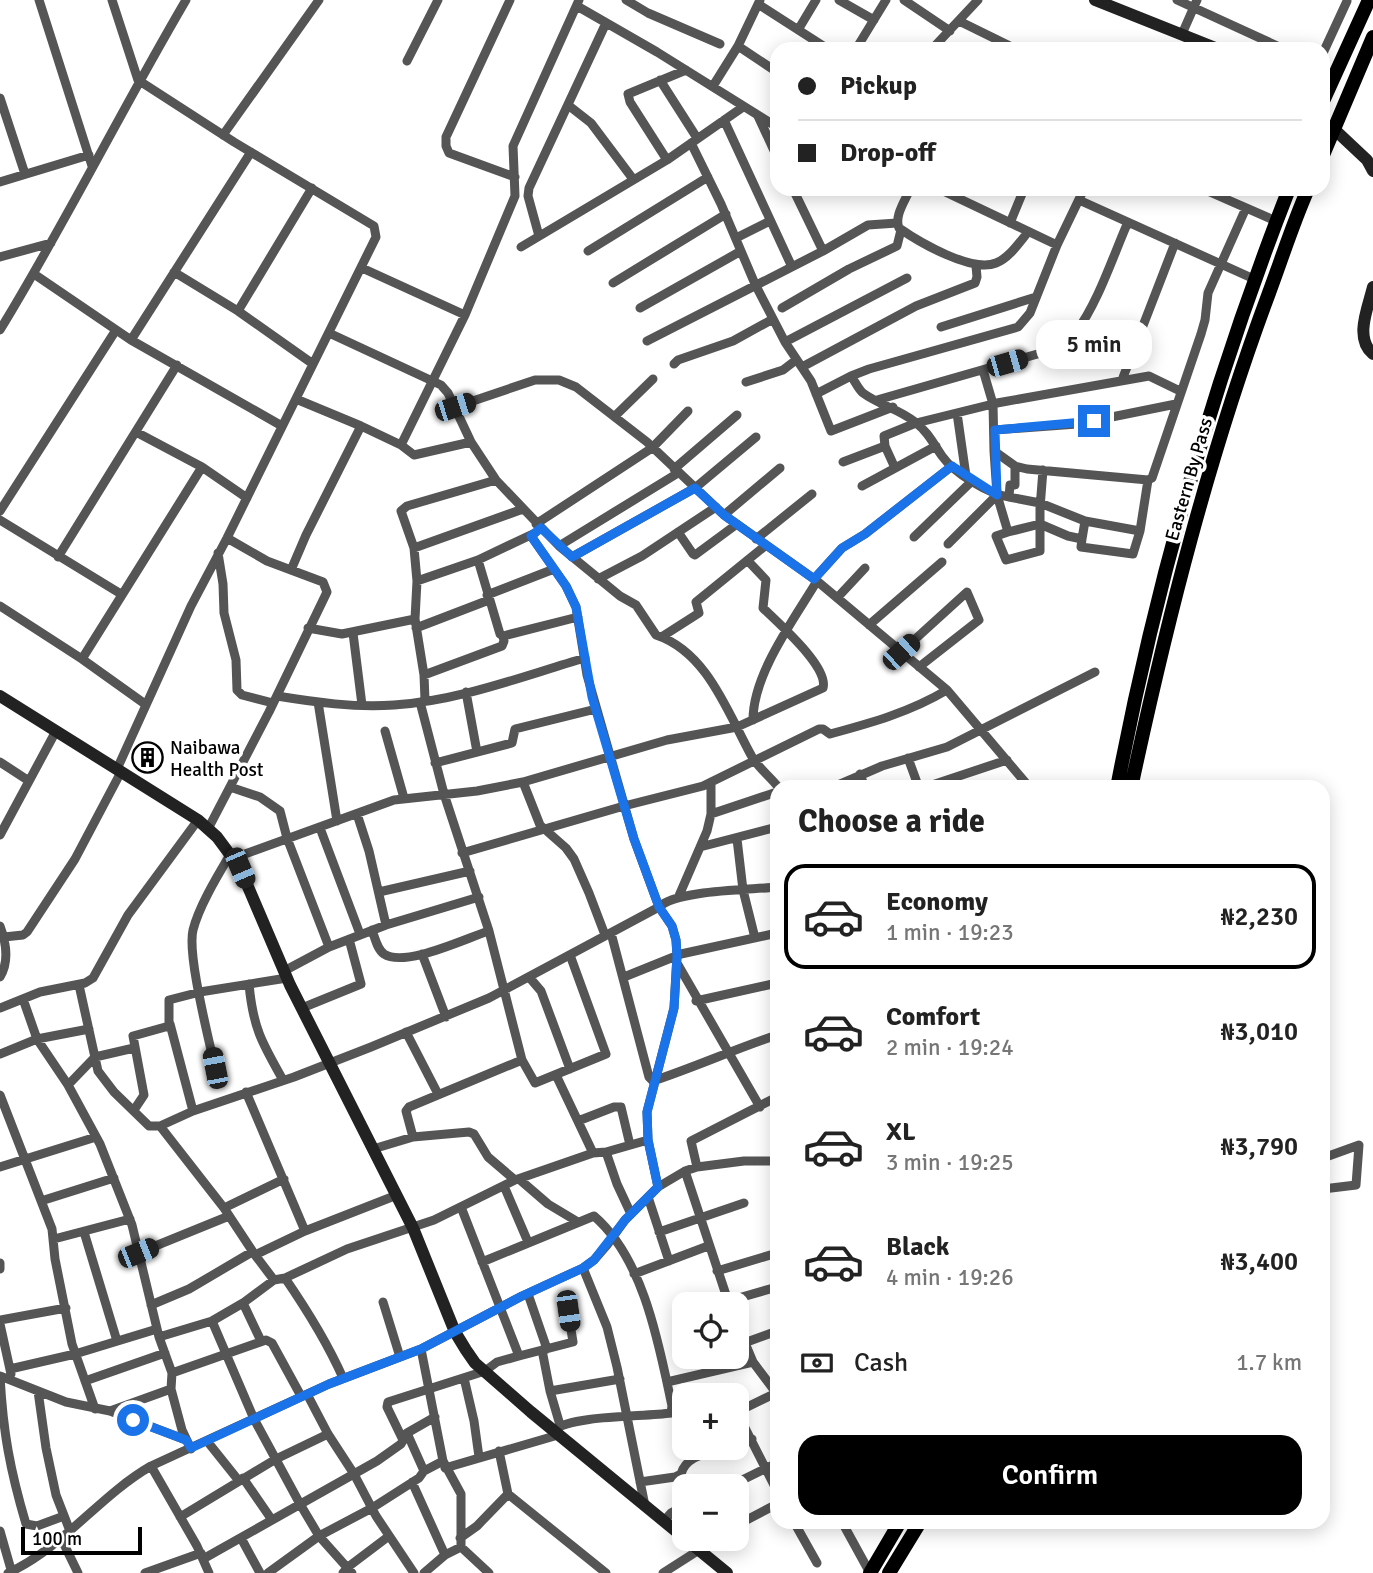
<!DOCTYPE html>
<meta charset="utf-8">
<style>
:root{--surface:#fff;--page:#f2f2f2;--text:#222;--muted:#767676;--line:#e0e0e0;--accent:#000}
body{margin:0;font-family:Signika,sans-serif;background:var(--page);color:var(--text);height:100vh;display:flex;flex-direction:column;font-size:26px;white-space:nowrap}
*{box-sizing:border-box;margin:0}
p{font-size:23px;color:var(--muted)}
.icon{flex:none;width:38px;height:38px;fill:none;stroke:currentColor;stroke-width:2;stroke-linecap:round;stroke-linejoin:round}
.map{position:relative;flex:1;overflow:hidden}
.drawer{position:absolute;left:770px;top:780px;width:560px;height:749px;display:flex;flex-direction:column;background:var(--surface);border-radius:21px;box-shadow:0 4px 18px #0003}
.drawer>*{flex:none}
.top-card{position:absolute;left:770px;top:42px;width:560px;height:154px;border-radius:21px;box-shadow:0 4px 18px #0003;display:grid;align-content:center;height:154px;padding:0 28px;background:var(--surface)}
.buttons{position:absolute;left:672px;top:1292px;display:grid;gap:14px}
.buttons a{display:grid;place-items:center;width:77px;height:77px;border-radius:14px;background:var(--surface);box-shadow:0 4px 18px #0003;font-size:35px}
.scale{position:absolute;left:21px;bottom:18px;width:121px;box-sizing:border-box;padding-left:7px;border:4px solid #000;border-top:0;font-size:19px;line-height:24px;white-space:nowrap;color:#000;-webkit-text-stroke:5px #fff;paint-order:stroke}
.end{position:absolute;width:32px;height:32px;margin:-16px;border:9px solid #1a73e8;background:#fff;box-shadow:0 0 0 4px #fff}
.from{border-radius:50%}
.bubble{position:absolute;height:49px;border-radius:21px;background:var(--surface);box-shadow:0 4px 18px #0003;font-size:23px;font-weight:600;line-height:49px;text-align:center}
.car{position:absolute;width:21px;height:42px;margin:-21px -10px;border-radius:9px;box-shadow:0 0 5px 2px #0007;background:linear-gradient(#222 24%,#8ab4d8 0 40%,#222 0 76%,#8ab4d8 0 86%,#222 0)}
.top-card b{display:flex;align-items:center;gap:24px;height:66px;font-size:26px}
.top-card b+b{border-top:2px solid var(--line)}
.top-card i{width:18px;height:18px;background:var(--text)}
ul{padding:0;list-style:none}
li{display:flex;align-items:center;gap:21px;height:105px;margin:0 14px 10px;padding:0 14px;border:4px solid transparent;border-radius:21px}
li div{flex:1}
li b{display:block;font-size:26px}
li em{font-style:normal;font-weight:600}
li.selected{border-color:var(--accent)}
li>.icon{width:63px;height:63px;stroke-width:1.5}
h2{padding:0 28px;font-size:32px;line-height:84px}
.pay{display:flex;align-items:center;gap:18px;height:77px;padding:0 28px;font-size:26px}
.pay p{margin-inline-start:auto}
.cta{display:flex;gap:14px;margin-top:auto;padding:14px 28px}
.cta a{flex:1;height:80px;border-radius:21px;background:var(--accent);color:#fff;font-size:28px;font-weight:600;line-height:80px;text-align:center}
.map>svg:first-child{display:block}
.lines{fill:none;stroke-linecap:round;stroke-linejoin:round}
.street{stroke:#555;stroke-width:9}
.secondary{stroke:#222;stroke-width:12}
.primary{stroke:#000;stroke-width:14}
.route{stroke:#1a73e8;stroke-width:9}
.labels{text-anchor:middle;stroke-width:7;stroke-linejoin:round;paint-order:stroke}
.street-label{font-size:19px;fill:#000;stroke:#fff}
.poi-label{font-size:19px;fill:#000;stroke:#fff;text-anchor:start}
</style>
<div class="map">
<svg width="1373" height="1573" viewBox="0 0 1373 1573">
<rect width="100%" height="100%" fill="#fff"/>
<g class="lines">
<path class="street" d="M39,0l53,166
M112,0l26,80 96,62 140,84 2,11 -149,301 -36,68 -74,163
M510,0l-64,137v9l3,7 66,24
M626,0l22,13 72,31
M839,0l35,20
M904,0l46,31
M1177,0l107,49
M758,4l70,45
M577,6l80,46 120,75
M959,21l57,28
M798,30l18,-30
M1182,34l15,-34
M738,46l39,26
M856,49l30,-49
M932,49l46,-49
M1323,53l24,-52
M407,61l31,-61
M660,80l37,58
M713,86l25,-40 22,-46
M0,98l25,76
M568,105l23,18 42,56
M758,116l19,41
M724,120l68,147
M223,135l96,-135
M691,143l30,61 34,80 30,58 26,39 20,50 62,-24
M667,160l-37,-58 -2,-8 58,-24
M0,182l89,-27
M910,189c-5,12 -16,27 -11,39 20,14 73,45 97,35 13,-5 23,-20 32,-31
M939,189l118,56
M1203,189l73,32
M1079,200l175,79
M1010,223l14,-34
M539,236l-11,-40 1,-8 77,-165
M736,238l34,-17
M521,247l146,-87 76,-53
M588,251l120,-74
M823,251l45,-26 29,-2
M0,257l51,-14
M362,268l103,47
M174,272l64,39 75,53
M34,274l97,66 151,86
M613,283l113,-69
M640,308l101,-57
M782,308l67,-39 48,-23 4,-16
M238,311l74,-123
M941,327l95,-30
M0,330c66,-108 122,-221 186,-330
M329,333l112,52 7,8 23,49 25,38 63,66 61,50 16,9 20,30c51,17 71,76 95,120 6,12 19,21 28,33
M131,340l120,-188
M647,341l176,-90 -30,-62
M785,342l122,-64
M674,364l4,-4 55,-19 40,-22
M802,367l114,-61 59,-23 2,-6 -1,-11
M983,370l10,34 1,47 21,15 12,3 121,11
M851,376c4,5 7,13 12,17 16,12 36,16 52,29 13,10 18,21 27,34 12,17 46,38 67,41l1,-12h5v-19
M1122,380l53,-137
M746,382l37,-12 13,-10
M816,394l35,-18 18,-7 149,-42 12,-14 27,-68 27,-56
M296,399l65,27 40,19 13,10 57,-13
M877,400l178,-51c8,-4 16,-9 21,-17 22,-29 37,-76 52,-110
M455,407l80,-27h24l17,7 71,55 77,73 93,66 130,109 83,98
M957,413l9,63
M615,416l38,-37
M995,430l82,-6 99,-20
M136,432l66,35 45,31
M401,445l64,-130 50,-119 -2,-50 66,-146
M885,446l-1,-10 32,-13 81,-20 152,-27 31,15
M994,451l3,44 11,37 -12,4 10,24 34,-9v-43l3,-38
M843,462l42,-16 10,22
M674,469l63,-54
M862,486l74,-40
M1009,497l31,6 45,18 55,10 8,-51 4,-2 49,-144 4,-14 3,-27 38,-85
M0,511l116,-181
M724,515l56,-47
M0,520l121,74
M536,524l116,-76 36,-37
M678,532l15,22 2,1 42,-31
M1008,532l32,-8 28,12 14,3 3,-18
M531,536l35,50 10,21 11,68 47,164 25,68 13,19 4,14 1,16 -3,52 -27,104 1,28 10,47
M914,537l58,-56
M756,539l56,-45
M1082,539l-1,8 52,7 7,-23
M948,544l49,-49
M559,546l119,-73
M414,548l109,-39
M218,553l5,31 1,29 12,47 1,30 5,5 31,8
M58,557l119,-192
M572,557l123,-69 61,-51
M478,560l22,74 3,2 75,-19
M291,570l15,-35 55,-109
M598,579l44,-23 74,-49
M814,579l28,-31 23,-14 87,-68
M417,581l61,-21 57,-27
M487,595l67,-26
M837,598l28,-30
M0,606l82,53 63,45
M869,625l73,-63
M308,628l34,6 73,-15
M416,628l73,-28
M353,633l9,72
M663,636l36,-23 -3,-11 69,-56
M901,652l66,-60 12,28 -60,47
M82,659l120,-192
M424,675l78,-29 2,-5 -1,-5
M466,692l11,60
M277,696c37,6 78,12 117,9 65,-4 129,-29 191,-47
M425,700l-1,-25 -9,-56 2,-38 -3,-33 -13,-37 6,-5 89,-26
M318,702l19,119
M420,702l24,92 45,137 33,129 13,23 71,-29 -36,-99
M753,720c0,-46 40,-99 64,-139
M385,731l19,67
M908,758l11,30
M0,762l29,19
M435,763l77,-20 3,-14 81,-20
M860,774l5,14
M523,782l17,43 26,23 8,11 15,34 16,42
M230,787l30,10 20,14 7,27 42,109
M831,788l51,-22 65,-19 148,-75
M923,788l84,-28
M357,814l12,37 17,74
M711,814l66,-22
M320,828l40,106
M208,829l61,-117 58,-120 -4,-10 -56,-21 -40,-23
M0,835l56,-104
M737,839l6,51 12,48
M700,847l77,-20
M462,853l162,-47 79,-20 116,-57h4l7,5c41,-11 80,-22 117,-44
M234,858l160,-58 83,-9 46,-9 144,-42 70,-13 86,-39c6,-21 -45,-65 -60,-80l3,-28 -18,-19
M379,892l91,-21
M678,898l29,-67 4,-17v-32
M0,926c6,16 9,36 0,51
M372,930c3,8 5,19 12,24 21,14 82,-16 105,-23
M611,933l38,144 4,4c42,-14 82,-32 124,-46
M4,937l19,-2 4,-3 48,-73 46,-87
M422,954l24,63
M677,963l83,144
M284,971l45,-24 57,-22 93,-28
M529,977l12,14 29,78
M624,977l57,-23 96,-21
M249,984c4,44 13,59 34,96
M79,985l19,86 16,21 35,34h11l33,-15 101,-34 77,-30 118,-49 170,-91c17,-17 91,-17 118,-20
M23,999l14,40 31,46 32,59 32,81 27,112 13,36 -1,16 11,41 9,19
M696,1001l81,-18
M0,1008l40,-16 45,-9 8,-5 35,-63 70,-95
M302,1008l59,-24 -12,-45
M170,1024l23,87
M406,1032l32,62
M0,1054l37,-15 52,-10
M215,1068c-6,-29 -28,-113 -22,-138 6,-24 25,-55 38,-77
M556,1075l37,78
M68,1085l27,-28 39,-9
M246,1092l59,139
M0,1095l52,134 3,30 17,85 23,65
M134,1110l10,-15 -11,-59 36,-10v-26l31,-8 87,-14
M578,1121l36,-14h7l9,38
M160,1126l64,82 31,47 19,25 11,-2c22,32 42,64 58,100
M413,1137l-7,-26 3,-4 113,-47
M373,1149l40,-12 56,-5 5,2 14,23 27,23
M606,1152l11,32 14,30
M1323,1158l36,-13 -3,40 -33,4
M0,1167l96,-30
M697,1167l-6,-26 86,-44
M685,1171l44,133
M519,1179l29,25 30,18
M504,1186l24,56
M648,1197l21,64
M41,1201l73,-23
M461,1207l58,149 54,-14 -5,-31
M224,1208l60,-29
M84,1232l33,109
M659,1232l85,-29
M54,1239l76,-20
M138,1253l91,-37
M255,1255l50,-24 92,-36
M482,1262l112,-46c50,43 65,129 78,190l-1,7c-29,4 -97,2 -118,17
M0,1263v6
M583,1268l24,59 10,40 28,139
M717,1271l60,-18
M634,1274l74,-28
M285,1278l62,-29 87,-29 81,-40 78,-27 13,-1 42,-12
M528,1294l19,55
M728,1301l49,-14
M383,1302l17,55
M243,1303l18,38
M151,1305l38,-16 63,-37
M0,1320l66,-12
M212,1321l42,98 46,85 19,32 33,37
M0,1324l11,50
M737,1324l16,38 24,32
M159,1337l53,-16 31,-18 31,-23
M744,1343l33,-12
M421,1349l22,112 18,33v53l28,26
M542,1350l8,41 10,34
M10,1369l65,-15 82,-25
M172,1373l94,-33 6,3 29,53
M464,1378l10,43 5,36
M85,1381l80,-28
M667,1382l86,-20
M38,1391l8,57 10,47 14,36
M550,1391l70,-12
M776,1393l-33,16 -3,9 37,73
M307,1394l21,40 26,40 22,42 38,57
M110,1411l61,-22
M407,1433l17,38
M403,1440l-16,-33 1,-5 97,-31 12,-9 22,-6
M207,1441l32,40
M737,1444l15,-5
M499,1451l9,43 98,79
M151,1466l46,80 12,27
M445,1468l113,-33
M243,1478l29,42
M412,1482l33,73
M640,1482l35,-5 6,-3c5,-19 28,-21 45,-27
M730,1486l47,-23
M64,1516l-27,10 -11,-2c-16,-54 -23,-92 -26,-148l66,26 44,9 76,29
M180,1517l96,-58 52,-25
M664,1521l7,-8 13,-7
M794,1522l23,41
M842,1522l28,51
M737,1525l40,-21
M0,1531l12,42
M61,1538l17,35
M241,1538l19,35
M460,1538l17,-12 31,-32
M693,1546l11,-8
M203,1559l174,-98 24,-17 6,-11 28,-16
M8,1573c55,-25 91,-77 143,-107l178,-82 92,-35 101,-53 61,-28 11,-8 13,-15 18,-25 33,-33 27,-16 12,-4 47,-6h33
M145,1573l56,-20
M268,1573l51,-37 53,-28 47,-30 5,-7 19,-10
M343,1573l5,-6 41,-31
M424,1573l21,-18 16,-8
M663,1573l36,-23"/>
<path class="secondary" d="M1095,0l123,49
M1334,129l33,31 6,11
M1373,287c-5,21 -19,51 0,67
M0,696l198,124 19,17 23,31 50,117 123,243 42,104 11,18 9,13 56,49 196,161"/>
<path class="primary" d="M1323,101l46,-101
M1323,155l50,-118
M1117,788c39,-205 96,-405 172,-599
M1131,788c36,-168 78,-334 138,-495 13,-35 24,-70 39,-104
M870,1573l30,-51
M889,1573l31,-51"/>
</g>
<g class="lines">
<path class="route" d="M133,1420l53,20 5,8 138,-64 92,-35 101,-53 61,-28 11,-8 31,-40 33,-33 -10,-47 -1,-28 27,-104 3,-52 -1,-16 -4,-14 -13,-19 -25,-68 -42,-142 -16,-90 -10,-21 -35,-50 10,-8 31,29 123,-69 29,27 90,64 28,-31 23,-14 87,-68 45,29 -2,-65 99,-9"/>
</g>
<defs>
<symbol id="building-ring" viewBox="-11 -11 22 22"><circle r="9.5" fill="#fff" stroke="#000" stroke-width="1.5"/><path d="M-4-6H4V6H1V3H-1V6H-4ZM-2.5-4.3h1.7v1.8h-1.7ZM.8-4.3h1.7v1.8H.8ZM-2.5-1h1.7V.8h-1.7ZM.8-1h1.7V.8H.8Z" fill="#000"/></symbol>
</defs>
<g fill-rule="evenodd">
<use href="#building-ring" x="130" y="740" width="35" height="35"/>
</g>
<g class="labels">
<g class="street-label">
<text transform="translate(1188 479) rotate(-74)" y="7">Eastern By Pass</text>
</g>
<g class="poi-label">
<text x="170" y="754">Naibawa<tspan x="170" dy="22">Health Post</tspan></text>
</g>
</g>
</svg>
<div class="buttons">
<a><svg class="icon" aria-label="locate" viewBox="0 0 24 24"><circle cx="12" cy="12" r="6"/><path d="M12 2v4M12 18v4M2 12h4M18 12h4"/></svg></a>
<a>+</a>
<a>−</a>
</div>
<div class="scale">100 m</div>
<i class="end from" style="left:133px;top:1420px"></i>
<i class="end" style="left:1094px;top:421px"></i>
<div class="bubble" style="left:1036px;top:320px;width:116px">5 min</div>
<i class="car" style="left:1007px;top:363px;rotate:74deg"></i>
<i class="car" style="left:455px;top:407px;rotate:72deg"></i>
<i class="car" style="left:901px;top:652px;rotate:48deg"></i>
<i class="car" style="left:240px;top:868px;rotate:157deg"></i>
<i class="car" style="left:215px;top:1068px;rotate:349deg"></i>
<i class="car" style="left:138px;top:1253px;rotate:68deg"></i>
<i class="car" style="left:568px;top:1311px;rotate:172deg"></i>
<div class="top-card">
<b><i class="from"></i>Pickup</b>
<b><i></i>Drop-off</b>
</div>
<section class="drawer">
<h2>Choose a ride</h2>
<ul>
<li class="selected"><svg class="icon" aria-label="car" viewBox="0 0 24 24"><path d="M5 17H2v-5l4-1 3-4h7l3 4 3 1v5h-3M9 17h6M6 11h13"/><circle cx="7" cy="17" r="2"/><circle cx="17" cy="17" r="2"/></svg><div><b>Economy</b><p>1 min · 19:23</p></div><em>₦2,230</em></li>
<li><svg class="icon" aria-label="car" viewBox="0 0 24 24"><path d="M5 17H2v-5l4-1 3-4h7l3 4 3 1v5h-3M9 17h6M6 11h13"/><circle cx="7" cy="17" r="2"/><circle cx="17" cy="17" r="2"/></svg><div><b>Comfort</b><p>2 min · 19:24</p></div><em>₦3,010</em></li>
<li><svg class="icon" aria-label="car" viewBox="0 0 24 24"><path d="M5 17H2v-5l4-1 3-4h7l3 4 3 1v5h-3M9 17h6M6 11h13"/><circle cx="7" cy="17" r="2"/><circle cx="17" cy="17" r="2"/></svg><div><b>XL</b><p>3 min · 19:25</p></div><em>₦3,790</em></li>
<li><svg class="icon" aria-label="car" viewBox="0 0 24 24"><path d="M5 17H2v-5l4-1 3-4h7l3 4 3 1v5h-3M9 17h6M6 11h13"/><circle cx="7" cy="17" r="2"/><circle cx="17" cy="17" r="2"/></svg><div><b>Black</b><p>4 min · 19:26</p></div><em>₦3,400</em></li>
</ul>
<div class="pay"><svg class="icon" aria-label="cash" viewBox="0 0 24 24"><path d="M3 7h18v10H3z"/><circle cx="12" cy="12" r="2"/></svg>Cash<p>1.7 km</p></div>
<div class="cta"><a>Confirm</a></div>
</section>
</div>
